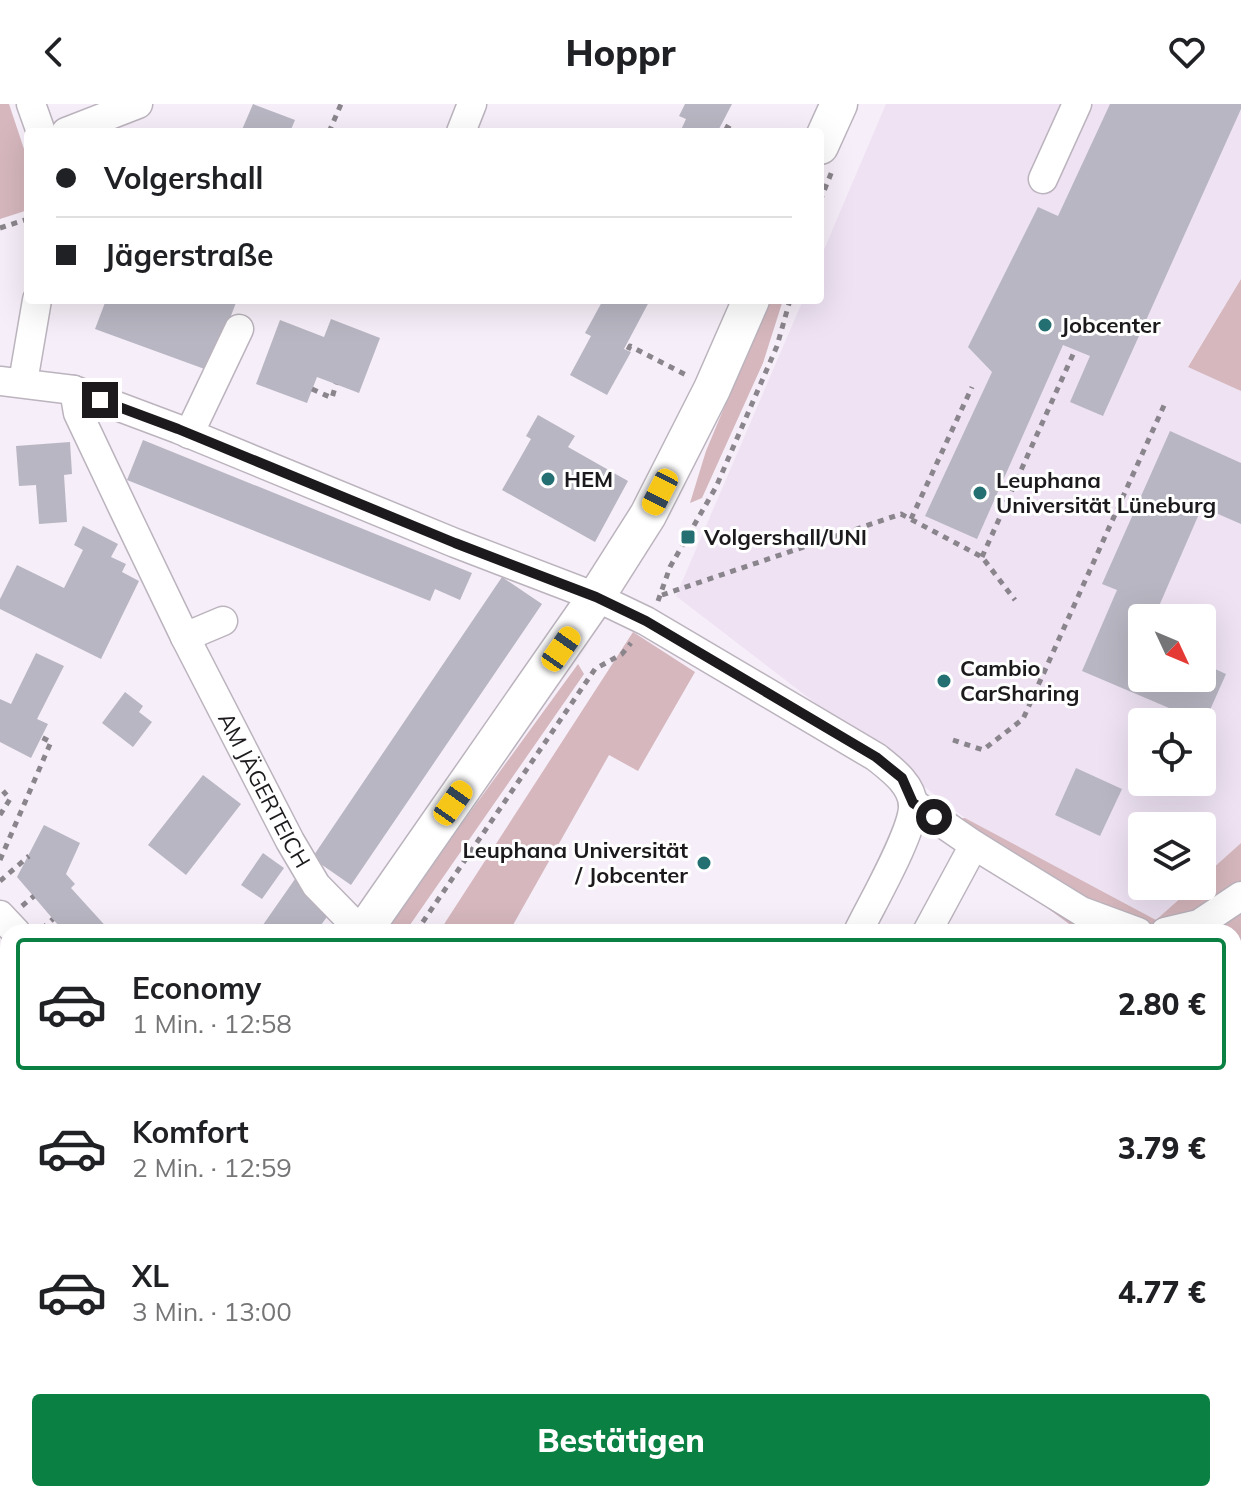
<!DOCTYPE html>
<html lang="de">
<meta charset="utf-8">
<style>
:root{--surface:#fff;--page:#f6f6f6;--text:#202124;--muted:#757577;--line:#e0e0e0;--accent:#0b8043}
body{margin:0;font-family:Mulish,sans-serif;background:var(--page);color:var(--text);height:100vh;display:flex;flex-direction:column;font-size:30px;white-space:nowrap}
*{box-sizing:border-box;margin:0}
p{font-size:26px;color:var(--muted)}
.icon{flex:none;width:44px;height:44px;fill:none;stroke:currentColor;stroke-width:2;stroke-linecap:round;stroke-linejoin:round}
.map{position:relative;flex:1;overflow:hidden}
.drawer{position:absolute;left:0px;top:820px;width:1242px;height:578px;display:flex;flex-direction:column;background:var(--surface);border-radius:24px 24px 0 0;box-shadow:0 8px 32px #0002}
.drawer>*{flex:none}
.banner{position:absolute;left:24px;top:24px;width:800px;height:176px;border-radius:8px;box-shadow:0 8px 32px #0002;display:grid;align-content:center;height:176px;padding:0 32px;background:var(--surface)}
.needle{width:52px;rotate:134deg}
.tools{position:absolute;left:1128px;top:500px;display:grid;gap:16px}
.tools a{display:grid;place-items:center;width:88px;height:88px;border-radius:8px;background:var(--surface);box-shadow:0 8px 32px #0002;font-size:40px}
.end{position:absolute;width:36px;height:36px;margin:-18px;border:10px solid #1d1a1e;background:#fff;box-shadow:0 0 0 4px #fff}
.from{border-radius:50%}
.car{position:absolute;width:24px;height:48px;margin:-24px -12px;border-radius:10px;box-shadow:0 0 6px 2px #0007;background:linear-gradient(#f5c518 24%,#345 0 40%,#f5c518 0 76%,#345 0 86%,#f5c518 0)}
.banner b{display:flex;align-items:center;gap:28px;height:76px;font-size:30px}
.banner b+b{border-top:2px solid var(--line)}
.banner i{width:20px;height:20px;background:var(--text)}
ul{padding:14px 0 0;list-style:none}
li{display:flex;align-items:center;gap:24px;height:132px;margin:0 16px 12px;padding:0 16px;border:4px solid transparent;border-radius:8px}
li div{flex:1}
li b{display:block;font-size:30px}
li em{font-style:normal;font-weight:800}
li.on{border-color:var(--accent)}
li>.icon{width:72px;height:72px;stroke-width:1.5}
.cta{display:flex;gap:16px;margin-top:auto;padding:16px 32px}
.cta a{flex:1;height:92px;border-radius:8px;background:var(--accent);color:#fff;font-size:32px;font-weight:800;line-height:92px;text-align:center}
header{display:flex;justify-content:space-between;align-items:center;height:104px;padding:0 32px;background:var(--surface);font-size:36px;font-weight:800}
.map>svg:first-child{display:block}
.built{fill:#eee2f3;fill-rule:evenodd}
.green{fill:#d5b7bd}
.building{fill:#b8b6c2}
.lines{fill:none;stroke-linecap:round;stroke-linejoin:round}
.minor-casing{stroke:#bbb3bd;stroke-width:31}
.major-casing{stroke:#bbb3bd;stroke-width:39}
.path{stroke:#8a858c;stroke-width:5;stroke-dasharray:6 6;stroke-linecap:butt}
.minor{stroke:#fff;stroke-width:28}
.major{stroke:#fff;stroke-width:36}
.route{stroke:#1d1a1e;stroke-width:10}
.poi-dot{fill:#246f72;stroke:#fff;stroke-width:3}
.labels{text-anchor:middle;stroke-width:6;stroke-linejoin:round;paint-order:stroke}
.poi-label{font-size:22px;font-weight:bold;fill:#1d1a1e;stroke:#fff;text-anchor:start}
.street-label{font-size:22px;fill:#1d1a1e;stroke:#fff}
</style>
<header><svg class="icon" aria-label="back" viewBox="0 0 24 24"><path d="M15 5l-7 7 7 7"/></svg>Hoppr<svg class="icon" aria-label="heart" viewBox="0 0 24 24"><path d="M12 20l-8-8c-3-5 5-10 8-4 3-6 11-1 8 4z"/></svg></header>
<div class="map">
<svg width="1241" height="1397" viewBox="0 0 1241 1397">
<rect width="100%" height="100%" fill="#f6eef8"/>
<path class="built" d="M886,0h355v175l-53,87 53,25v452l-39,35v-52h-60v60h52l-38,34 -191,-102 -289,-222 127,-296h17v-41zM1142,514h60v60h-60zM1142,618h60v60h-60z"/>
<path class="green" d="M0,0h9l19,57v49l-28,9z
M1241,175v112l-53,-24z
M769,196h14l-20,63 -61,135 -12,5 16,-52z
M633,528l62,40 -57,99 -29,-16 -100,177h-70z
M578,560l6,10 -179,258h-22z
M965,714l191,102 38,-34h8v-8l39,-35v358l-7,-5v-264h-154l-149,-110z
M72,1390h184l-4,7h-184z"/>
<path class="building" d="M253,0l42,16 -5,12h-49z
M685,0h47l-13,25 5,3h-44l6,-13 -7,-3z
M1110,0h131v5l-138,307 -33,-14 20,-46 -27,-11 -86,194 -52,-23 67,-144 -24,-25 70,-140 20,9z
M106,196h131l-27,71 -115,-42z
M603,196h47l-26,49 7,3 -24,43 -37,-20 21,-39 -6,-3z
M331,215l49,19 -21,55 -42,-16 -10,26 -51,-19 24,-64 44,17z
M538,311l37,21 -7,11 60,34 -33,61 -93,-52 29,-51 -5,-3z
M1170,327l71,32v61l-39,-17 -46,106 12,5h-26v60h60v-15l24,11 -24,54v-6l-120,-51 35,-81 -15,-6z
M143,336l329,133 -12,27 -25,-11 -5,12 -303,-121z
M70,338l2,32 -8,1 3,47 -28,2 -3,-39 -17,1 -3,-40z
M83,422l35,18 -7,13 15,7 -4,8 17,9 -38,78 -101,-50v-10l17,-34 47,23 19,-38 -9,-5z
M502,473l40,27 -191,281 -39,-27z
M36,549l28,13 -27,53 11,5 -17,34 -31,-16v-43l11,5z
M125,588l18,14 -4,6 13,10 -19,25 -31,-24z
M1076,664l46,21 -22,47 -45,-21z
M203,671l38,29 -55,71 -38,-30z
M44,721l36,18 -14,31 9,10 -4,4 40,44h-47l-47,-55z
M263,749l21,15 -22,31 -21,-14z
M295,775l39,28 -18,25h-58z
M8,906v210l-8,-8v-195z
M1234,1138l7,4v43l-7,12z
M1241,1258v62l-7,-4v-46z
M346,1390h38l-4,7h-22z
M504,1390h44l11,7h-59z"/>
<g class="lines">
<defs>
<g id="minor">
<path d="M31,0l10,28"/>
<path d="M66,28l72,-28"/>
<path d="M461,28l11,-28"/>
<path d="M1043,75l34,-75"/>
<path d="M0,277l74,9 104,39 277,114 141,54 50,24 230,136c15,12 36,27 37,48 1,26 -42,100 -55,127"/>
<path d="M23,278l14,-82"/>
<path id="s1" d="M74,286l4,23 45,95 62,129 105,204 26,44 46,47"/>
<path d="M189,330l50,-105"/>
<path d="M185,533l38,-16"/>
<path d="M913,699l61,42 -47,87"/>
<path d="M974,741l107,66 57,21"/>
<path d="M0,811l16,17"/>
<path d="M1165,828l34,-8 42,-28"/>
<path d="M674,1390l12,7"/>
<path d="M1110,1397l2,-7"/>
</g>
<path id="major" d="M820,42l19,-42
M363,828l233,-335 52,-82 64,-126 39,-89
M0,1389l8,-14"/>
</defs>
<use href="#minor" class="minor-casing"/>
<use href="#major" class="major-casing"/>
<path class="path" d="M725,22l11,6
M329,28l12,-28
M820,97l12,-30
M0,124l28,-9
M628,246l2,-4 58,30
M312,285l20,9 4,-14
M911,415l61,-132
M982,453l93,-207
M662,491l239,-81 81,43 33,43
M658,497l12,-34 46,-80 61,-141 13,-46
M953,636l30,10 40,-31 143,-318
M0,711l10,-16 -7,-8
M0,756l51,-118 -10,-5
M0,777l29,-25
M22,802l12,-10
M42,825l11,-10
M416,828l179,-263 27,-15 9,-11
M0,1136l8,9
M0,1211l8,-7
M1234,1359l7,4
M51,1397l4,-7
M231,1397l4,-7
M406,1397l5,-7
M584,1397l4,-7
M1172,1397l7,-7"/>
<use href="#minor" class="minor"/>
<use href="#major" class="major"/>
</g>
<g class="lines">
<path class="route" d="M100,296l78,29 277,114 141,54 50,24 230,136 26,21 11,25 21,14"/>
</g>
<g class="poi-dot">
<circle cx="1045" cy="221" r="8"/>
<circle cx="548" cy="375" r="8"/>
<circle cx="980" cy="389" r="8"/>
<rect x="680" y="425" width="16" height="16" rx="4"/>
<circle cx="944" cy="577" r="8"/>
<circle cx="704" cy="759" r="8"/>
</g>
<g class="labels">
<g class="poi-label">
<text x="1061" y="229">Jobcenter</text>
<text x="564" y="383">HEM</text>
<text x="996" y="384">Leuphana<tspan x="996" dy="25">Universität Lüneburg</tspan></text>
<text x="704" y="441">Volgershall/UNI</text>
<text x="960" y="572">Cambio<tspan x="960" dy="25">CarSharing</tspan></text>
<text x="688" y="754" text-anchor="end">Leuphana Universität<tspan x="688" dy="25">/ Jobcenter</tspan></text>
</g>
<g class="street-label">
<text dy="8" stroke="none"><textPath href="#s1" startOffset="444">AM JÄGERTEICH</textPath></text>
</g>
</g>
</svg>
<div class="tools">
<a><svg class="needle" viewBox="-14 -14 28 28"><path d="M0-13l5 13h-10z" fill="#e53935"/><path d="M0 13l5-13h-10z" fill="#757577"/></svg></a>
<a><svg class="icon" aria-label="locate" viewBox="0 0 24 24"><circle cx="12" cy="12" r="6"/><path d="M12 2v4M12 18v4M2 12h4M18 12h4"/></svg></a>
<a><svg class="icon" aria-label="layers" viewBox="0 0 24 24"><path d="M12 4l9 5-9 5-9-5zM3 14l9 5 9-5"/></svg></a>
</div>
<i class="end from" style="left:934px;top:713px"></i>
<i class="end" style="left:100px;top:296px"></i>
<i class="car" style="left:660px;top:388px;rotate:207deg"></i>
<i class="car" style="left:561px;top:545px;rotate:35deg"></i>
<i class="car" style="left:453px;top:699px;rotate:35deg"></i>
<div class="banner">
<b><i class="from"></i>Volgershall</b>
<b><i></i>Jägerstraße</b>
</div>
<section class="drawer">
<ul>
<li class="on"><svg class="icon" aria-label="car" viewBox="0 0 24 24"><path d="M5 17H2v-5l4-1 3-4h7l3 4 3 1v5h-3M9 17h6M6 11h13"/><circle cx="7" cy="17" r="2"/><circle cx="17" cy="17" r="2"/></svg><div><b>Economy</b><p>1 Min. · 12:58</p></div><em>2.80 €</em></li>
<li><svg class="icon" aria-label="car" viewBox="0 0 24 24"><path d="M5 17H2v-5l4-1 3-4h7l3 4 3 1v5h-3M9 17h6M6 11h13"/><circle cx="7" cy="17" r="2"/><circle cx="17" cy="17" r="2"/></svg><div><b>Komfort</b><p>2 Min. · 12:59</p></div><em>3.79 €</em></li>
<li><svg class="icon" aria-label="car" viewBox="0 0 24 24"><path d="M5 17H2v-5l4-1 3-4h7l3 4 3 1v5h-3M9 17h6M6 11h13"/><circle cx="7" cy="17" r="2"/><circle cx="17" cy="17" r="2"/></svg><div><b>XL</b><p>3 Min. · 13:00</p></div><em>4.77 €</em></li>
</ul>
<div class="cta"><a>Bestätigen</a></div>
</section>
</div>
